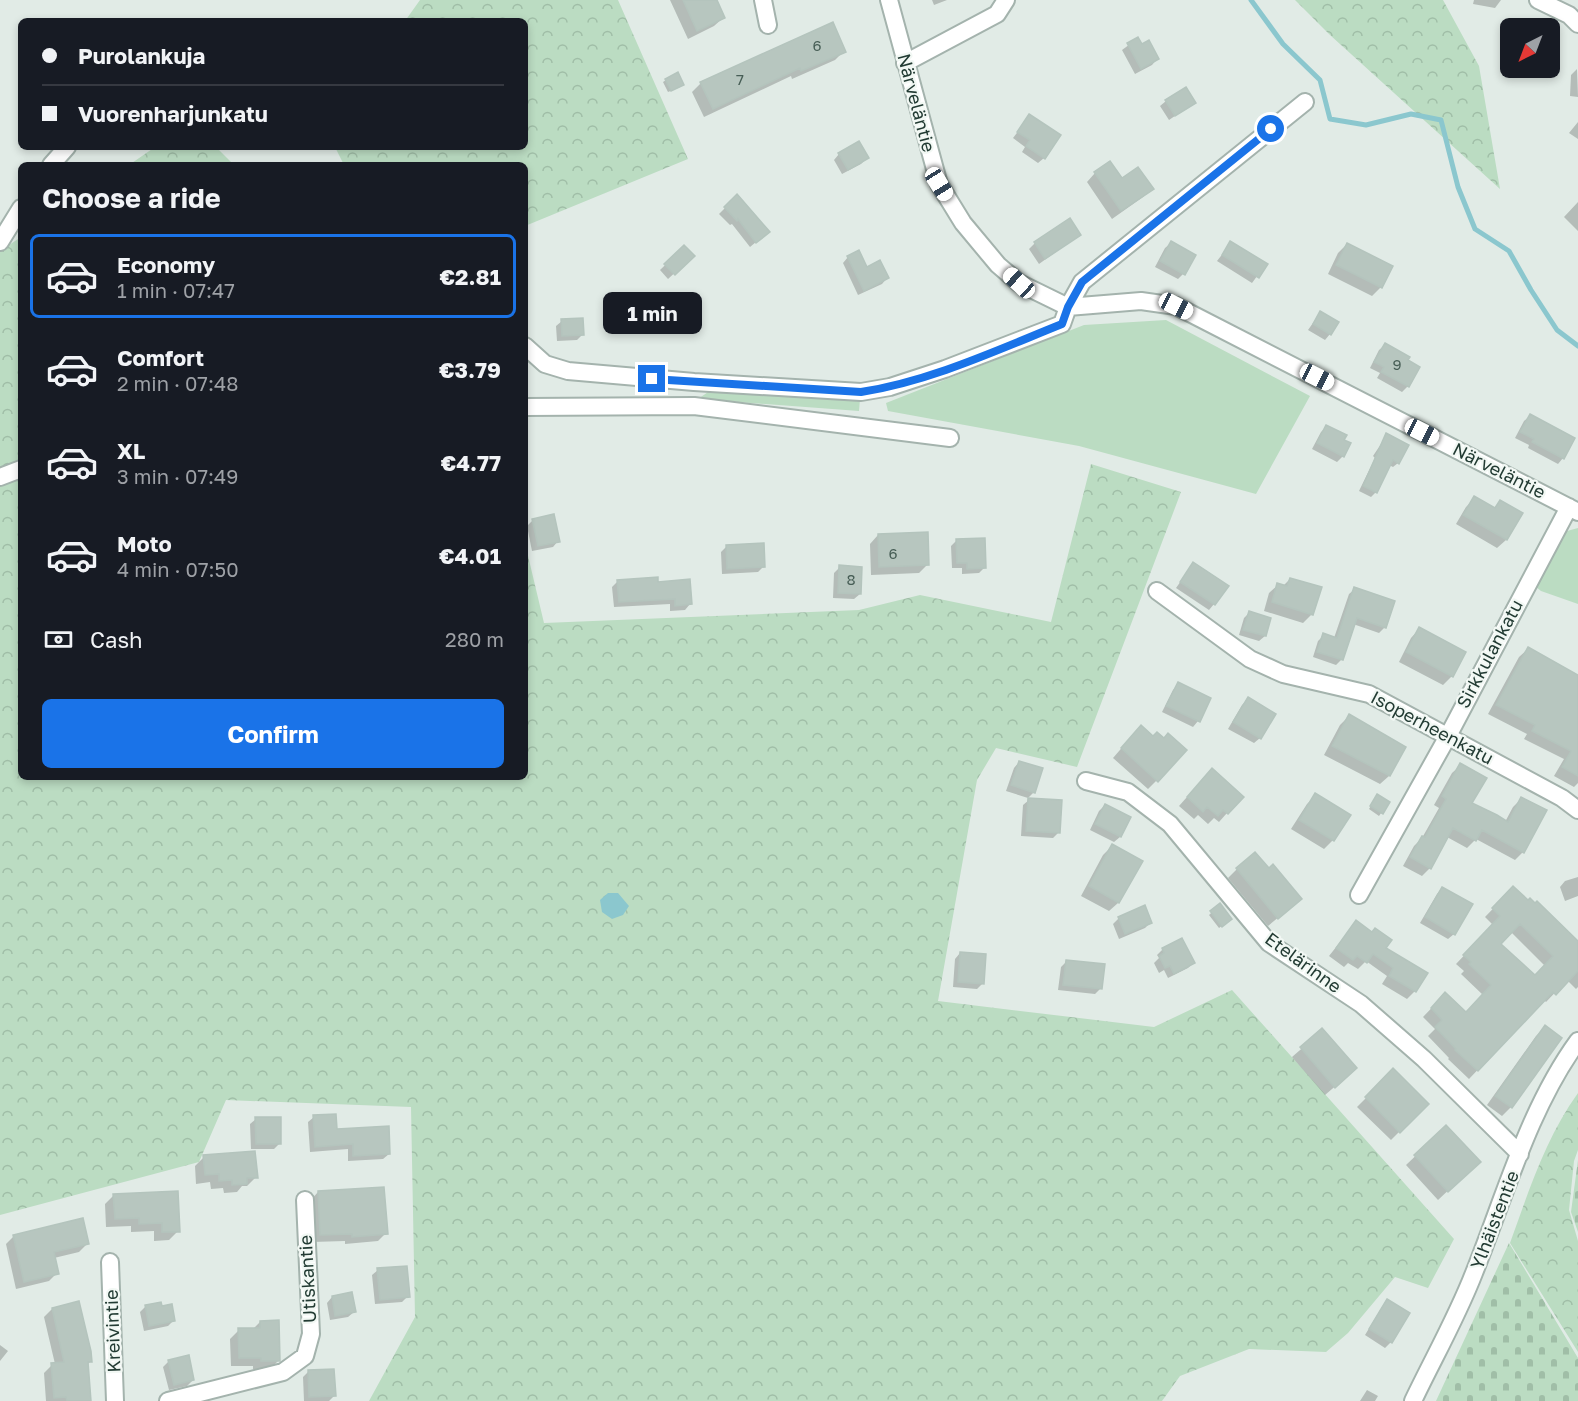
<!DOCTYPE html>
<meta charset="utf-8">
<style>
:root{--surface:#171b24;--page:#242831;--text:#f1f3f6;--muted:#9ea1a6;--line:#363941;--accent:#1a73e8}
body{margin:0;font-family:"Golos Text",sans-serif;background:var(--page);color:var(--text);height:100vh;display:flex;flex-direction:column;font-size:22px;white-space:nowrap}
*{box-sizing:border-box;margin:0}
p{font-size:20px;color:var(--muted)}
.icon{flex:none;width:33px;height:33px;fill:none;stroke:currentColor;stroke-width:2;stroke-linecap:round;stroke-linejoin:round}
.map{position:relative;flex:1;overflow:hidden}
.sheet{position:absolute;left:18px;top:162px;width:510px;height:618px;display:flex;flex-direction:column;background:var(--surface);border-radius:9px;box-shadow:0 3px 9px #0003}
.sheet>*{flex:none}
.hud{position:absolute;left:18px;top:18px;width:510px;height:132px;border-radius:9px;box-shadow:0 3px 9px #0003;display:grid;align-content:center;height:132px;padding:0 24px;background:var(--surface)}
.needle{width:39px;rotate:222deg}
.buttons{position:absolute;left:1500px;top:18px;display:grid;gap:12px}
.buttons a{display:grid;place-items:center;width:60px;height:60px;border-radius:9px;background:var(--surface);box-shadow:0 3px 9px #0003;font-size:30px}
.end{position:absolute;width:27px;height:27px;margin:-14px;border:8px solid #1a73e8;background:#fff;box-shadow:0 0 0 3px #fff}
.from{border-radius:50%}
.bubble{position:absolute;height:42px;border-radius:9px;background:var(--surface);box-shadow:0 3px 9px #0003;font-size:20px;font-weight:700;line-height:42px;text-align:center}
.car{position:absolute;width:18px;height:36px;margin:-18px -9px;border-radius:8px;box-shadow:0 0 4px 2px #0007;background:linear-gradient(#fff 24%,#345 0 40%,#fff 0 76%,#345 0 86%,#fff 0)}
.hud b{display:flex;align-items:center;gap:21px;height:57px;font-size:22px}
.hud b+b{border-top:2px solid var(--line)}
.hud i{width:15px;height:15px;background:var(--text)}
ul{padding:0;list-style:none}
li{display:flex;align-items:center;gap:18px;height:84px;margin:0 12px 9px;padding:0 12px;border:3px solid transparent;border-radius:9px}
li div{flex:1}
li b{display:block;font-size:22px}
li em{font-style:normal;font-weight:700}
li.active{border-color:var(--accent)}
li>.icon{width:54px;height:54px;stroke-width:1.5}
h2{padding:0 24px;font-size:27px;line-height:72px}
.pay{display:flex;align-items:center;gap:15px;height:66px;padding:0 24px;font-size:22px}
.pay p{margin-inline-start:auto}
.action{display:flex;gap:12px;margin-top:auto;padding:12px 24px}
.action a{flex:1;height:69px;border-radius:9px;background:var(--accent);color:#fff;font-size:24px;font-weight:700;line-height:69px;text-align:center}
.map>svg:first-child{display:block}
.green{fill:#bbdcc2}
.forest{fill:url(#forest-crowns)}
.cemetery{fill:url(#cemetery-stones)}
.water{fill:#8bc7ce}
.shadow{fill:#0003;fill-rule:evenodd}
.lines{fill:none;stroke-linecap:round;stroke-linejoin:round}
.stream{stroke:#8bc7ce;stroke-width:5}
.building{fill:#b7c6bf;stroke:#b4c4bd;stroke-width:1.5;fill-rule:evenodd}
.minor-casing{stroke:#a4b3ad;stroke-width:20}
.minor{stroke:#fff;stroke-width:16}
.route{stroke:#1a73e8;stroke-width:8}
.labels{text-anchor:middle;stroke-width:4.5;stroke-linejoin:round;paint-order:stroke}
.number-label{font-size:15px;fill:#475e56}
.street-label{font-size:18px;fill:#223b33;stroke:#f2f8f4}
</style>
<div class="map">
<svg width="1578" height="1401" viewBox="0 0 1578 1401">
<defs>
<pattern id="forest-crowns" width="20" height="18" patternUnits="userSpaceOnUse" patternTransform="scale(1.5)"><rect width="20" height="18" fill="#bbdcc2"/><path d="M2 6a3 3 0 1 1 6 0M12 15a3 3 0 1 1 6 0" fill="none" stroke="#a0bea7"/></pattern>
<pattern id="cemetery-stones" width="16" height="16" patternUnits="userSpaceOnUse" patternTransform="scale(1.5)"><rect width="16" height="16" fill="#bbdcc2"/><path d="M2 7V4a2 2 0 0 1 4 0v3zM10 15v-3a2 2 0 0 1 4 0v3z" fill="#a0bea7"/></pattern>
</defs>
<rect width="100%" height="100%" fill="#e1ebe6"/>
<path class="green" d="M1166,320l144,76 -54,98 -177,-48 -191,-35 -2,-8 198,-78z
M711,390l149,9 -1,12 -161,-12z
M1578,528v76l-37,-13 -5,-4 31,-56z"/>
<path class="forest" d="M420,0h198l70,159 -163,67v-61h-181l-9,-18h190v-126h-120z
M1295,0h148l36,66 21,123 -170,-154z
M155,147h61l18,18h-105z
M21,237v540h504v-234l19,80 315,-13 61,-15 131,27 40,-158 90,28 -104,275 -81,-19 -19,32 -39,221 216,26 78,-37 222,249 -26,49 -33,-11 -47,56 -22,19 -77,-3 -69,27 -18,25h-793l46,-84 -4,-210 -185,-7 -27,62 -199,53v-964z
M1578,1093v57l-4,11 -5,49 9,31v111l-68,-109c19,-52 35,-104 68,-150z"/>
<path class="cemetery" d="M1578,1160v72l-7,-20z
M1509,1243l69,115v43h-142z"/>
<path class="water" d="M608,893h10l11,13 -6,9 -11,4 -10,-7 -2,-12z"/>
<path class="shadow" d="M670,0h45l8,18 -9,8 -26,13z
M932,0h15l-13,5z
M1474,0h27l-6,8 -22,-4z
M1137,39l4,7 16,13 -5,6 -17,9 -13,-24z
M844,51l-9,9 -43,19 -1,-3 -87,41 -12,-25 9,-9z
M1577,69l1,28 -8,-1 1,-21z
M666,80l14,7 -12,5 -5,-10z
M1166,101l28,2 -25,17 -9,-14z
M1030,116l14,42 -6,5 -16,-11 3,-5 -12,-9z
M1578,122v17l-9,-6z
M839,154l28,4 -6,6 -19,10 -8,-14z
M1095,173l27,7 30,9 -9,8 -31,22 -25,-37z
M737,196l25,41 -12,10 -18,-23 -2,1 -11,-11z
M1578,202v29l-14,-14z
M1079,235l-40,29 -10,-15 6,-6z
M1171,243l12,31 -5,5 -23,-12 10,-19z
M1231,243l35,21 -14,19 -35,-22z
M1347,244l34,43 -9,9 -44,-22 10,-21z
M684,247l9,9 -25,23 -8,-9z
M848,257l39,21 -5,6 -24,11 -15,-32z
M632,309l23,8 -18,13 -11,-16z
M1320,313l10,21 -5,6 -17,-10z
M562,321l21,13 -6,6 -20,1 -1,-15z
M1385,345l21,16 2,25 -6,6 -25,-14 3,-5 -10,-5 9,-18z
M1530,416l33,42 -5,6 -30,-16 1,-3 -14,-7 9,-17z
M1326,427l16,14 1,15 -6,6 -25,-13 9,-17z
M1387,435l11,28 -5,4 -4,-2 -13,27 -5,5 -12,-6 16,-33 -2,-2z
M1475,498l18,11 7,-7 6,38 -9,8 -41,-24 10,-17z
M533,520l25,21 -5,6 -21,4 -5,-25z
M878,535l50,29 -9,9 -48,2 -1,-31z
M957,540l27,28 -5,5 -17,1v-6h-10l-1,-22z
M727,546l36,21 -5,5 -36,2 -1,-22z
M1193,564l21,40 -5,6 -33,-22z
M840,567l20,27 -6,5 -21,-1 1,-25z
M1290,579l22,35 -9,9 -39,-12 5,-18 9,-8 5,1z
M618,581l39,3 33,20 -5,6 -15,1v-7l-56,3 -2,-20z
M1355,589l30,38 -6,6 -26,-9 -11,35 -6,6 -23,-8 5,-16 6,-6 10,3 15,-44z
M1249,613l16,23 -6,5 -20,-6 5,-17z
M1419,629l33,47 -9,9 -44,-23 12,-24z
M1528,649l50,27v107l-4,4 -20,-11 10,-17 -40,-20 3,-5 -39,-20 31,-57z
M1178,684l31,15 -11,22 -5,6 -31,-15 11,-22z
M1248,699l12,39 -6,5 -26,-14 14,-24z
M1349,716l55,31 -15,29 -9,8 -56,-29 16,-30z
M1132,736l21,2 4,42 -9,9 -35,-31z
M1019,762l15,30 -6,6 -22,-7 8,-23z
M1461,765l9,39 35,18 8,-15 9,-9 1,54 -8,8 -39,-21 -9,9 -20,-11 -17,31 -8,8 -19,-10 11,-20 8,-8 17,-30 -5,-3 18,-32z
M1203,779l24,34 -8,9 -5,-4 -6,6 -10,-9 -4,4 -15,-13z
M1316,795l17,45 -9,9 -33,-20 16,-25z
M1375,799l13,4 -9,13 -10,-7z
M1029,800l29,33 -5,5 -32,-2 2,-31z
M1105,805l24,12 -9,20 -6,5 -24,-12 9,-19z
M1112,846l6,57 -9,8 -28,-15 22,-41z
M1237,869l54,38 -23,19 -40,-48z
M1578,877v19l-13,5 -5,-14 5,-6z
M1442,888l12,46 -6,5 -28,-16 17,-29z
M1513,888l65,55v44l-2,2 -9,-9 -21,22 -2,-2 -75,79 -21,-20 1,-1 -21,-22 7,-7 -12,-12 22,-23 21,20 17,-19 -22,-21 3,-3 -8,-7 37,-39 -8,-8zM1511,932l34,34 -11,11 -35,-33z
M1220,905l8,16 -9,7 -10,-13z
M1144,907l7,15 -6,6 -26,11 -6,-15 6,-6z
M1356,922l28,27 31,42 -8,8 -25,-15 5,-8 -21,-15 -8,8 -10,-6 -4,4 -15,-11z
M1163,949l30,14 -5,5 -20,10 -4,-8 -5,3 -5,-10 5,-5 -2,-3z
M960,953l23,30 -6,6 -24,-2 2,-28z
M1066,962l35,26 -6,6 -37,-4 3,-23z
M1545,1027l-34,80 -9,9 -15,-11 49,-69z
M1322,1031l24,46 -21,18 -33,-38z
M1393,1071l34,33 -36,36 -34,-33z
M314,1117l22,14 53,23 -6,5 -35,2v-12l-38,3 -2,-30z
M256,1119l24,24 -6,6h-23l-1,-25z
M1446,1127l24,43 -32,30 -32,-35z
M204,1157l52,20 -9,9h-5l-5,6 -13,1 -1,-5 -12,1 -1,-7 -14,2 -1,-18z
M318,1192l68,41 -8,8 -33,3v-3l-33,1 -1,-42z
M114,1195l64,36 -9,9 -15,1v-10l-23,1v-6l-25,1 -1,-23z
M14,1236l73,8 -8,8 -25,6 3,15 -8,8 -33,8 -10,-45z
M378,1270l30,26 -6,6 -27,2 -3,-29z
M332,1297l22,15 -6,5 -18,3 -3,-17z
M1388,1301l3,41 -6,6 -20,-13 17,-28z
M146,1306l15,2 13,12 -6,6 -24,5 -4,-19z
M52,1309l39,52 -4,4 3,36h-44l-2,-28 8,-8 3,-1 -11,-47z
M260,1322l19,38 -9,9h-17v-3h-22l-1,-27 9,-9 14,-1z
M0,1345l8,6 -8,10z
M169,1361l24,19 -6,6 -18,4 -6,-23z
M308,1372l26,24 -5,5h-25l-1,-24z
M1367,1390l11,6 -3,5h-15z"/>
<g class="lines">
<path class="stream" d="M1251,0l32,44 37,36 10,39 36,6 45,-11 30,6 17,67 17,42 34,22 22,39 26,40 21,16"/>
</g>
<path class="building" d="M683,0h34l8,18 -28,13z
M833,22l13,30 -45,19 -1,-3 -87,41 -13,-27z
M1138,37l4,7 7,-4 10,19 -18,10 -14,-26z
M678,72l6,13 -13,6 -6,-12z
M1186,87l10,16 -21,13 -10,-16z
M1029,114l32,21 -16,24 -19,-13 4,-6 -13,-8z
M859,141l10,17 -21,12 -10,-17z
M1110,161l12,17 16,-11 16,22 -33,22 -27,-39z
M737,194l33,38 -14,11 -18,-24 -1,2 -13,-14z
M1070,218l11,17 -36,24 -11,-17z
M1171,241l25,14 -11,20 -25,-14z
M1230,241l38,23 -9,14 -37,-23z
M1347,243l46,23 -11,22 -46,-23z
M684,245l11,11 -20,19 -11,-11z
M859,250l8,17 13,-7 9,18 -25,13 -17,-35z
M650,294l13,18 -20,14 -12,-18z
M1320,311l19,11 -8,13 -18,-11z
M583,318l1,17 -22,1 -1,-17z
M1385,343l25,14 -2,3 12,7 -11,20 -28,-15 3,-5 -10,-5z
M1530,414l45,24 -11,21 -32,-17 2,-3 -14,-7z
M1326,425l21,10 -3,5 7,3 -7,14 -27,-14z
M1386,433l23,12 -10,19 -6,-4 -16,33 -14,-7z
M1474,496l21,12 5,-8 23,13 -16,27 -44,-25z
M554,514l6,28 -22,4 -6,-27z
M928,532l1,33 -50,2 -1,-33z
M985,538l1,30 -19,1v-6h-10l-1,-24z
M764,543l1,24 -38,2 -1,-24z
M1193,562l36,24 -14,19 -35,-23z
M839,565l23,2 -1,27 -23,-1z
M658,577v5l32,-3 2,25 -17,2v-7l-56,3 -2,-22z
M1290,578l32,9 -9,28 -41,-13 5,-19 10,3z
M1354,587l41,14 -9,27 -29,-10 -14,42 -26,-8 6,-19 14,5z
M1249,611l22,7 -5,18 -23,-6z
M1419,627l47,25 -13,25 -47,-25z
M1528,647l50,28v101l-16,-9 9,-16 -39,-20 3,-6 -39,-20z
M1178,682l33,16 -11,24 -34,-16z
M1248,697l28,17 -15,25 -28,-17z
M1349,714l57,33 -16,29 -58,-30z
M1141,725l12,11 4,-4 7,6 4,-5 19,17 -29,32 -37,-34z
M1019,761l24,7 -8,25 -24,-8z
M1460,763l27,15 -15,25 25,12 11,7 13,-25 26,13 -23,43 -42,-23 -6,11 -23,-13 -22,41 -21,-12 12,-21 3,1 21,-38 -4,-3z
M1212,768l32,29 -16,17 -5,-4 -5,6 -11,-9 -4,5 -16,-15z
M1315,793l36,22 -17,26 -35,-21z
M1377,794l13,8 -7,12 -13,-8z
M1028,798l34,2 -2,33 -34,-2z
M1105,804l26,13 -10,20 -26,-13z
M1112,844l31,17 -24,42 -30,-17z
M1255,852l14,16 4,-4 29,35 -24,20 -42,-51z
M1513,886l15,14 2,-2 5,5 2,-2 41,40v30l-22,24 -3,-3 -75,79 -23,-21 1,-1 -21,-22 7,-7 -11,-12 14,-16 21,20 25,-27 -22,-21 2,-2 -8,-7 37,-39 -8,-8zM1520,924l33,32 -18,19 -34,-31z
M1442,887l31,17 -18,31 -30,-18z
M1220,903l12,16 -10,8 -12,-16z
M1145,905l7,18 -27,11 -7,-17z
M1356,920l16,12 3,-4 17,12 -6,8 42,25 -12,19 -27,-16 4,-8 -20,-14 -6,9 -10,-7 -4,4 -17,-12z
M1182,938l13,25 -21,11 -4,-8 -5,2 -6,-12 5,-3 -2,-5z
M960,952l26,2 -2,30 -26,-2z
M1066,960l39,4 -3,25 -39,-4z
M1545,1025l17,13 -50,70 -17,-12z
M1322,1028l35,40 -22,20 -35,-41z
M1393,1068l36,36 -29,29 -35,-36z
M336,1114l1,15 52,-3 1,28 -37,2v-12l-38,3 -2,-32z
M255,1117h26v27h-25z
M1446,1125l35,37 -33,30 -34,-37z
M255,1151l3,27h-11v6l-15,1v-5l-13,1v-7l-14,1 -2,-20z
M384,1187l4,47 -36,3v-3l-32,1 -2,-44z
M178,1191l2,41h-18v-9l-23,1v-6l-24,1 -2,-25z
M83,1218l6,26 -35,8 5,22 -35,8 -11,-47z
M407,1266l3,31 -30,3 -3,-32z
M352,1292l4,20 -21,4 -3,-20z
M1387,1299l23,14 -18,30 -23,-14z
M79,1301l12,50 1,11h-4l3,39h-24l-1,-4 -12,1 -3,-35 13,-1 -12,-54z
M161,1302l1,4 10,-2 3,17 -26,5 -4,-21z
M279,1320l1,41h-19v-3h-22l-1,-30h22v-7z
M189,1355l5,25 -20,5 -6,-25z
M334,1369l2,27 -27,1 -1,-27z"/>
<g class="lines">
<defs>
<path id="minor" d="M763,0l5,25
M889,0l50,184 24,39 35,42 21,18 49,24 73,-6 35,5 402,206
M1538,0l31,15 9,9
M905,63l92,-49 9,-14
M51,165l16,-18
M0,242l21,-34
M525,346l20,18 23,7 126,11 167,10 29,-5 55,-18 117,-45 6,-17 14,-25 223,-180
M525,407l169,-1 256,32
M0,477l21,-8
M1157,591l93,68 33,15 86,20 193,104 16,12
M1086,781l42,11 42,32 99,119 92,61 63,55 96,95
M1359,895l89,-159 121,-229
M110,1262l5,139
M168,1401l115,-29 22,-16 6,-22 -6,-134
M1413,1401c20,-42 44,-84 61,-128 31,-77 55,-165 104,-232"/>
</defs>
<use href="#minor" class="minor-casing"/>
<use href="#minor" class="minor"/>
</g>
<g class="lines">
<path class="route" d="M652,379l209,13c70,-11 136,-42 201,-68l6,-17 14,-25 189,-153"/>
</g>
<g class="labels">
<g class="number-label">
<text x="817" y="51">6</text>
<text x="740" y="85">7</text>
<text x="1397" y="370">9</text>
<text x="893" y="559">6</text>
<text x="851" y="585">8</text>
</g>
<g class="street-label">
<text transform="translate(916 103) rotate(75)" y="6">Närveläntie</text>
<text transform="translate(1499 471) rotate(27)" y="6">Närveläntie</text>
<text transform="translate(1490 654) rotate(-62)" y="6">Sirkkulankatu</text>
<text transform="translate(1432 728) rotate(28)" y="6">Isoperheenkatu</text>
<text transform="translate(1303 963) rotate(36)" y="6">Etelärinne</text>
<text transform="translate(1495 1220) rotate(-69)" y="6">Ylhäistentie</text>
<text transform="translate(308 1279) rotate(-93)" y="6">Utiskantie</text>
<text transform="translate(113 1331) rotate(-92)" y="6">Kreivintie</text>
</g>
</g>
</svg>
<div class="buttons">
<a><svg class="needle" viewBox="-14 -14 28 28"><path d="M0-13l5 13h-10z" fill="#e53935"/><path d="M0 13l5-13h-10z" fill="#9ea1a6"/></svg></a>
</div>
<i class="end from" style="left:1271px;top:129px"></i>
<i class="end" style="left:652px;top:379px"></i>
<div class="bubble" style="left:603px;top:292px;width:99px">1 min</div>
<i class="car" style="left:939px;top:184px;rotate:148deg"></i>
<i class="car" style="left:1019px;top:283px;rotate:312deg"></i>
<i class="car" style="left:1176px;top:306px;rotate:117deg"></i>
<i class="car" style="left:1317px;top:377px;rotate:117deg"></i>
<i class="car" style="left:1422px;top:432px;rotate:117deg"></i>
<div class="hud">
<b><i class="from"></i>Purolankuja</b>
<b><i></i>Vuorenharjunkatu</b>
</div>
<section class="sheet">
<h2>Choose a ride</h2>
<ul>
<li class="active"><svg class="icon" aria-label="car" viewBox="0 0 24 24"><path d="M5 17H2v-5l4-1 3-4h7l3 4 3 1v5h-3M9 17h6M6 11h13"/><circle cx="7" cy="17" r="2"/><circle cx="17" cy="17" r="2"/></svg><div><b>Economy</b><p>1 min · 07:47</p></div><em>€2.81</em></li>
<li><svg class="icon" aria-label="car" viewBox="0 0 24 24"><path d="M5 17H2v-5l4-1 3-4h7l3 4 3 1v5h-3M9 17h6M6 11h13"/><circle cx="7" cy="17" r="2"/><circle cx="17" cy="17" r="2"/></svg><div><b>Comfort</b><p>2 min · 07:48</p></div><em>€3.79</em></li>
<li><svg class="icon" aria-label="car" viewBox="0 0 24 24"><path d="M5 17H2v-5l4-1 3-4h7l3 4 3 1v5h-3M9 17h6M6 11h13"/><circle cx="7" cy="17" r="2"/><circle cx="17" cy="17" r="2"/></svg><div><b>XL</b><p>3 min · 07:49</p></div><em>€4.77</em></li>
<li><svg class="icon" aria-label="car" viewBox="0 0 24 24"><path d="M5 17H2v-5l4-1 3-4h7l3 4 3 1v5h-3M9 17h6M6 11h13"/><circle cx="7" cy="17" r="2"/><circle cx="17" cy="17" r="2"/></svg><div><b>Moto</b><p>4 min · 07:50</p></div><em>€4.01</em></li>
</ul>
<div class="pay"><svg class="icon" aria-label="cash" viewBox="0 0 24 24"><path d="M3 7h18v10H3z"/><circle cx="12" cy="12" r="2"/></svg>Cash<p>280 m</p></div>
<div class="action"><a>Confirm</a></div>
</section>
</div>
